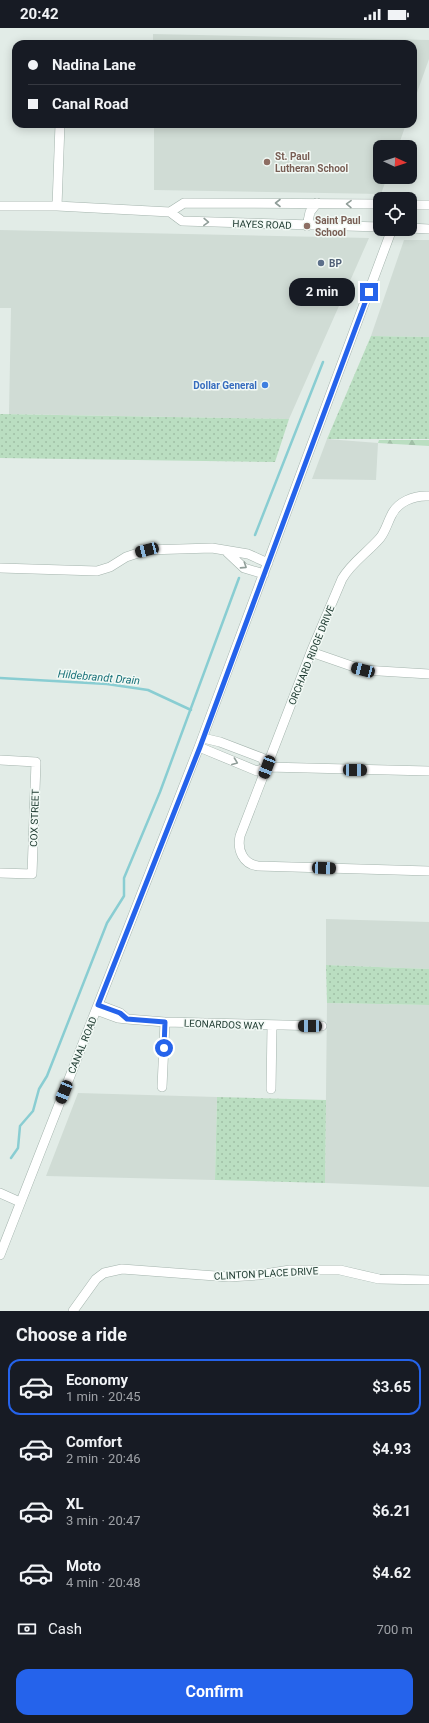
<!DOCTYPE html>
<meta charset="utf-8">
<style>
:root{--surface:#171b24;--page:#242831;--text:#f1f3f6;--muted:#9ea1a6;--line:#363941;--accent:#2563eb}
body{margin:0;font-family:Roboto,sans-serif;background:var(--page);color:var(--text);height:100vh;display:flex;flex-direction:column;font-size:15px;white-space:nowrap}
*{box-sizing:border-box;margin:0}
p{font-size:13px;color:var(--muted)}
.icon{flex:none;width:22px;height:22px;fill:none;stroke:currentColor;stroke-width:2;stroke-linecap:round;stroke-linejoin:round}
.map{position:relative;height:1283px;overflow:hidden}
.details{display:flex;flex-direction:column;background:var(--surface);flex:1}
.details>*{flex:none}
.guide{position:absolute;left:12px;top:12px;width:405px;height:88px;border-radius:12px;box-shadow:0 2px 10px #0003;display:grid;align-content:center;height:88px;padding:0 16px;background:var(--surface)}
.needle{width:26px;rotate:93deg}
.fabs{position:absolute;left:373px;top:112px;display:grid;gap:8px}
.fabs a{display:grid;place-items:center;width:44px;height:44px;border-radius:8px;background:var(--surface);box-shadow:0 2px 10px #0003;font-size:20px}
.end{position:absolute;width:18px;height:18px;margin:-9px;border:5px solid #2563eb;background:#fff;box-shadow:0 0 0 2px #fff}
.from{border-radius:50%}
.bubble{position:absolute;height:28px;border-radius:12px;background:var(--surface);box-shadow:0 2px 10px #0003;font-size:13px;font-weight:700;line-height:28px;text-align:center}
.car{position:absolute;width:12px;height:24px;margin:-12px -6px;border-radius:5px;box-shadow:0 0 3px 1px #0007;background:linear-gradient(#222 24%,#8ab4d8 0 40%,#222 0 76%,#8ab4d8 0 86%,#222 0)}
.guide b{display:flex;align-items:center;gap:14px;height:38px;font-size:15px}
.guide b+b{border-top:1px solid var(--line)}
.guide i{width:10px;height:10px;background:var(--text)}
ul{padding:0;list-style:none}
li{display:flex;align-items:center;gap:12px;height:56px;margin:0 8px 6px;padding:0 8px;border:2px solid transparent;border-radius:12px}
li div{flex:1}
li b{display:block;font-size:15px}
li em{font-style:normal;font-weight:700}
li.on{border-color:var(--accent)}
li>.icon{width:36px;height:36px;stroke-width:1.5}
h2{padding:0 16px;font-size:18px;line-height:48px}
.pay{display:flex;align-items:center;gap:10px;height:44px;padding:0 16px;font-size:15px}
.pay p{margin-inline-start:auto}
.primary-button{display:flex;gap:8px;margin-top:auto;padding:8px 16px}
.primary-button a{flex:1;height:46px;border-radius:12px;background:var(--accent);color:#fff;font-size:16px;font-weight:700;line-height:46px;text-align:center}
.status{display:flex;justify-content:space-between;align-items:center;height:28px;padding:0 20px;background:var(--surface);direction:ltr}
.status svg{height:11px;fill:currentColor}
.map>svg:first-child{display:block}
.built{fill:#d0dcd5}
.grass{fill:url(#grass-dots)}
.forest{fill:url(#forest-firs)}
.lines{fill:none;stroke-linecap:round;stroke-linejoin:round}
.stream{stroke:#89cdd2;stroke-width:2.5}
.minor-casing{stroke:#a4b4ad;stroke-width:10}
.minor{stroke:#fff;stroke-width:9}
.oneway{stroke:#909e99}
.route{stroke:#2563eb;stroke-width:5}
.education-dot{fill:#8d6e63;stroke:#f2f9f5;stroke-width:1.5}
.service-dot{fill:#5c6f8a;stroke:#f2f9f5;stroke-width:1.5}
.shop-dot{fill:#3f7fe0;stroke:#f2f9f5;stroke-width:1.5}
.labels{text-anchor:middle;stroke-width:3;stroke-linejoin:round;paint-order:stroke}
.education-label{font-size:10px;font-weight:bold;fill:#785e54;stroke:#f2f9f5;text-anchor:start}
.street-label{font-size:10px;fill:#213d33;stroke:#f2f9f5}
.service-label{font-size:10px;font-weight:bold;fill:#4e5e75;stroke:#f2f9f5;text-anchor:start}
.shop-label{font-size:10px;font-weight:bold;fill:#366cbe;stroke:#f2f9f5;text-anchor:end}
.water-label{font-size:11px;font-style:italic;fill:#1b737a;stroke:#f2f9f5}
</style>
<div class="status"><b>20:42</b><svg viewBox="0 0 49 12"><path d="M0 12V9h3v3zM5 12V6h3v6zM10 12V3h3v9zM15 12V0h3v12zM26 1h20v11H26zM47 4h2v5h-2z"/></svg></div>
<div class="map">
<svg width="429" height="1283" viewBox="0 0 429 1283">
<defs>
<pattern id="grass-dots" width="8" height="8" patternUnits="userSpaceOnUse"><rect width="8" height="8" fill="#badec1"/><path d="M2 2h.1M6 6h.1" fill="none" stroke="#a0bfa6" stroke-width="1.8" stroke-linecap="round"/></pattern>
<pattern id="forest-firs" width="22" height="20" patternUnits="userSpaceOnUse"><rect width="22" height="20" fill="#badec1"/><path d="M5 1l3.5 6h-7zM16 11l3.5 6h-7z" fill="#a0bfa6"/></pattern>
</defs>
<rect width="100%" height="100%" fill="#e2ece7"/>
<path class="built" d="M153,6l276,6v19l-16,45v-60h-260z
M154,96h252l-8,23h-18v30h7l-6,17 -227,-4z
M0,202l369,8 -80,181 -280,-5 2,-106h-11z
M404,212h25v97l-58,-1z
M327,411l51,4 -2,37 -64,-1z
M326,891l103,3v47l-103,-4z
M327,975l102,2v182l-104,-4z
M78,1065l139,4 -2,83 -169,-4z"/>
<path class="grass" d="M371,308l58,1v102h-102z
M0,386l289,5 -14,43 -275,-4z
M326,937l103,4v36l-102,-2z
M217,1069l109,3 -1,83 -110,-3z"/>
<path class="forest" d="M379,412h50v6l-51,-3z"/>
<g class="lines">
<path class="stream" d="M255,507l68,-173
M0,650l107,6 41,6 43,20
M11,1130l7,-10 2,-22 13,-15 6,-22 8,-13 60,-153 17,-27v-18l36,-86 79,-214"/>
<defs>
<path id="minor" d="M410,177h19
M0,178h57l113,6 14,-9 196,1
M57,178l3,-82
M170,184l12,9 198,6
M307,198l3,-14 7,-9
M410,200l19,1
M429,468c-15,-1 -32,6 -38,20 -4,8 -6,16 -11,22 -13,15 -29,25 -38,41l-31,73 -71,184c-3,14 3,28 18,30l171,5
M227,524l17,16 20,6
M0,540l97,3 13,-4 16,-10 21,-7 65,-2 36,6 20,9
M311,624l52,18 66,4
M199,719l58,24 10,-4 -5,-9 -42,-16 -17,-4
M0,732l36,2 -4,112 -32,-1
M267,739l162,4
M96,982l22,8 9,1 -7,-6 -21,-8
M127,991l38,3 157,4
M162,1059l3,-65
M271,1061l1,-63
M0,1165l20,9
M0,1227l199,-508 193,-518
M73,1283l23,-32 8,-6 18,-4 107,8 29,-2 32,-5h50l39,9 50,1"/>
</defs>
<use href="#minor" class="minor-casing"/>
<use href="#minor" class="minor"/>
</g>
<defs><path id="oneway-chevron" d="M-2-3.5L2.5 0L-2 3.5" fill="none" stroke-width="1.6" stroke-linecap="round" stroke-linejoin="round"/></defs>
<g class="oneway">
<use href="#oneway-chevron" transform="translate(278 175) rotate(180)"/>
<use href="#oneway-chevron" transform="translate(349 176) rotate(-179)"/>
<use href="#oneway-chevron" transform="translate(206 194) rotate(2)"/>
<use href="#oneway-chevron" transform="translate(244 538) rotate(33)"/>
<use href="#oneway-chevron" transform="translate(235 734) rotate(21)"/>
</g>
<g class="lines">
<path class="route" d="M164,1020l1,-26 -38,-3 -7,-6 -22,-8 102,-258 169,-455"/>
</g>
<g class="education-dot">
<circle cx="267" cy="134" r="4"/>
<circle cx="307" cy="198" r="4"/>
</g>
<circle class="service-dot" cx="321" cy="235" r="4"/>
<circle class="shop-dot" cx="265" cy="357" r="4"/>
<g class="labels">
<g class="education-label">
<text x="275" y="132">St. Paul<tspan x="275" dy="12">Lutheran School</tspan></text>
<text x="315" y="196">Saint Paul<tspan x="315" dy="12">School</tspan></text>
</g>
<g class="street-label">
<text transform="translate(262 196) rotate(2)" y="4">HAYES ROAD</text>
<text transform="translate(311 627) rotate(-68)" y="4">ORCHARD RIDGE DRIVE</text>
<text transform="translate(34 790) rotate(-88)" y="4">COX STREET</text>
<text transform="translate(224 996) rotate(2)" y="4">LEONARDOS WAY</text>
<text transform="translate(82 1017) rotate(-68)" y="4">CANAL ROAD</text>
<text transform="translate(266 1245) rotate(-3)" y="4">CLINTON PLACE DRIVE</text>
</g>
<g class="service-label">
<text x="329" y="239">BP</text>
</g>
<g class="shop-label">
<text x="257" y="361">Dollar General</text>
</g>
<g class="water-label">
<text transform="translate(99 649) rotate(5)" y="4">Hildebrandt Drain</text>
</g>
</g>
</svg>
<div class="fabs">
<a><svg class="needle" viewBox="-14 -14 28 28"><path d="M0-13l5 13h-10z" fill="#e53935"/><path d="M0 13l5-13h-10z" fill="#9ea1a6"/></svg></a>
<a><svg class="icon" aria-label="locate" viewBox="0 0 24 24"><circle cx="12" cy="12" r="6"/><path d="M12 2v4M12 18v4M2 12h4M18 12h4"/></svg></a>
</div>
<i class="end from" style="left:164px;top:1020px"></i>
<i class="end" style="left:369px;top:264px"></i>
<div class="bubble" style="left:289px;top:250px;width:66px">2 min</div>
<i class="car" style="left:147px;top:522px;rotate:255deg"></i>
<i class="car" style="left:363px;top:642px;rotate:285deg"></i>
<i class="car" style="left:267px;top:739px;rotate:201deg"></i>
<i class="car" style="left:355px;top:742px;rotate:91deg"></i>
<i class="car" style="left:324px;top:840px;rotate:92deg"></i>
<i class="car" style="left:310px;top:998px;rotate:271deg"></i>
<i class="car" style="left:64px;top:1064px;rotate:202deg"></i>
<div class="guide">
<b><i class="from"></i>Nadina Lane</b>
<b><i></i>Canal Road</b>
</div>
</div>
<section class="details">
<h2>Choose a ride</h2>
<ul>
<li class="on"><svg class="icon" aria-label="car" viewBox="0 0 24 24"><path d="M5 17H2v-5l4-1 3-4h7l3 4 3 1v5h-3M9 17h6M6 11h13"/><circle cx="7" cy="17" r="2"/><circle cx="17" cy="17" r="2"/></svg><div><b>Economy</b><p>1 min · 20:45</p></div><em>$3.65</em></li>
<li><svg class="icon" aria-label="car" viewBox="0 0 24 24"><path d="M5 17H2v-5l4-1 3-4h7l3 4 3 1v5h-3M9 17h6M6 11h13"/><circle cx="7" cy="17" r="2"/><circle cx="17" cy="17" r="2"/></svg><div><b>Comfort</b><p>2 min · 20:46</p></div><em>$4.93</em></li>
<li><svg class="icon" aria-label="car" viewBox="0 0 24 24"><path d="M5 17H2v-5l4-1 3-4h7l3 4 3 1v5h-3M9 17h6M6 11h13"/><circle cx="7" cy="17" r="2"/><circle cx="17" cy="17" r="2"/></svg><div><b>XL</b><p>3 min · 20:47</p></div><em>$6.21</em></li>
<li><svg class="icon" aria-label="car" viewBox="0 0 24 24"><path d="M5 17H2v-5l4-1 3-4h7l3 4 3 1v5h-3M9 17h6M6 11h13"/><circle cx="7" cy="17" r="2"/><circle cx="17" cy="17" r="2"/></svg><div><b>Moto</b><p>4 min · 20:48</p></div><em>$4.62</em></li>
</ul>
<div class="pay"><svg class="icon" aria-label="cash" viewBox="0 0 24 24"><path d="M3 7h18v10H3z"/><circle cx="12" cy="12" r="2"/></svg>Cash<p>700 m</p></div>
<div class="primary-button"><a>Confirm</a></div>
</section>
